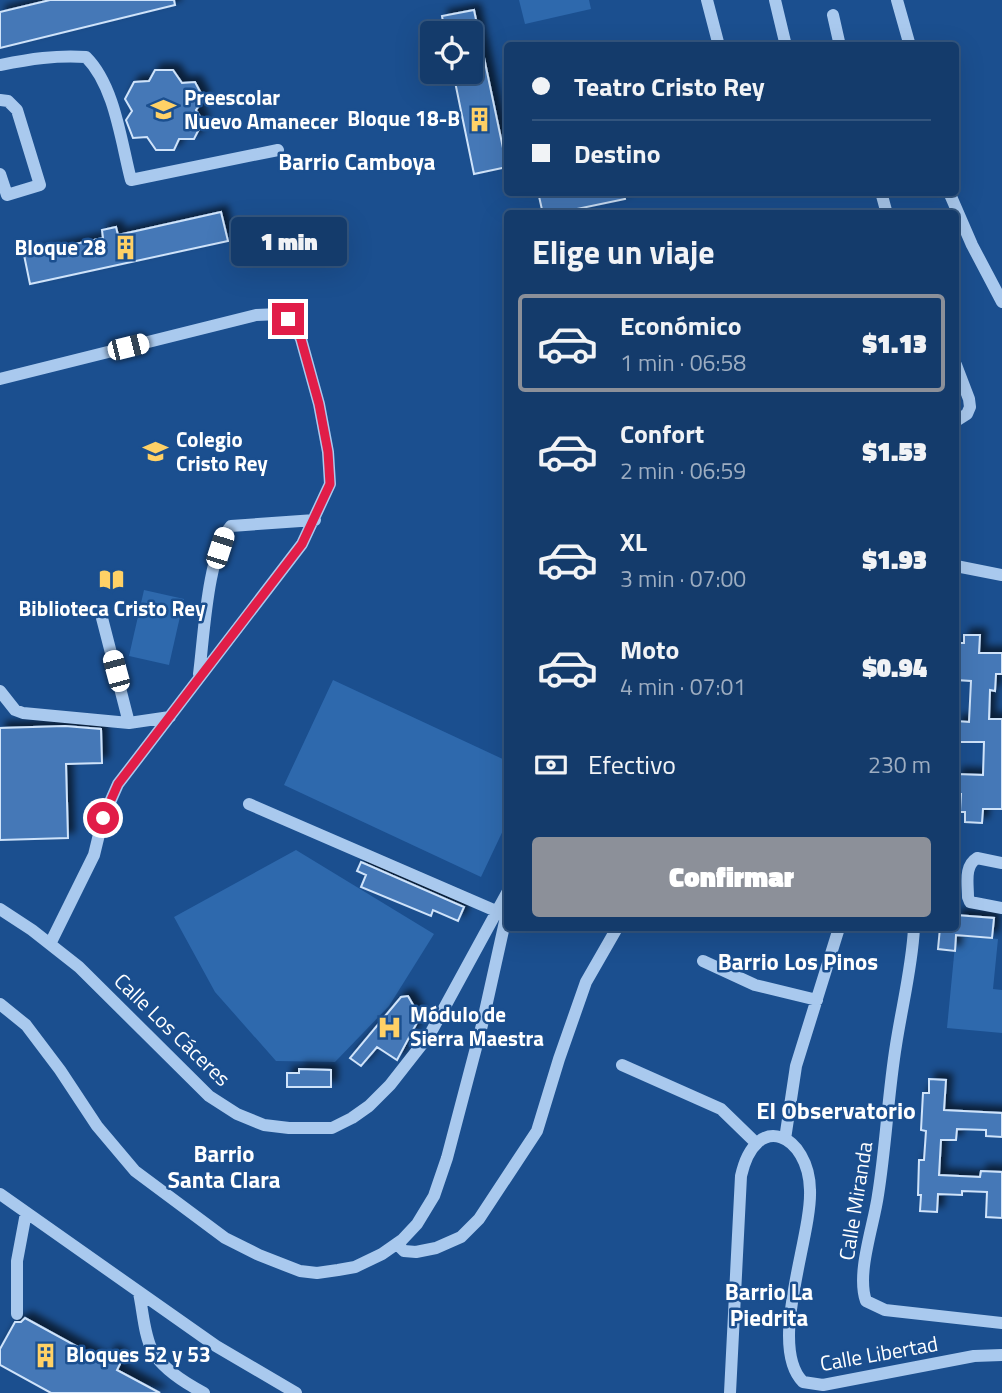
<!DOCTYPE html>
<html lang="es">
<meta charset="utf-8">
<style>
:root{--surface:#143b6b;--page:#214673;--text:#f1f3f6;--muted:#9dadc1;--line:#33557e;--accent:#8c9099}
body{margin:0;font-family:"Titillium Web",sans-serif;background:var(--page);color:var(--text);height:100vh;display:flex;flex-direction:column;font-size:26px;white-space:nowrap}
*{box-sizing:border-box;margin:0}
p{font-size:23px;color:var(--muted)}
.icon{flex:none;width:38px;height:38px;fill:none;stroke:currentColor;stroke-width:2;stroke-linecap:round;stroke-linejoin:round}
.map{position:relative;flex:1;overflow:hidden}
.side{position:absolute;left:504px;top:210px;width:455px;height:721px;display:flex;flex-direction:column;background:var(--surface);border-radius:7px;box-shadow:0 7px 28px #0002,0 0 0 2px var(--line)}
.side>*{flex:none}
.banner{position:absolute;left:504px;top:42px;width:455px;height:154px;border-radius:7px;box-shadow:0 7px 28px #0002,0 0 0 2px var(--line);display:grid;align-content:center;height:154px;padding:0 28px;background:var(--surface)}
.fabs{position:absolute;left:420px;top:21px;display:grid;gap:14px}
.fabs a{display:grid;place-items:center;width:63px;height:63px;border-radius:7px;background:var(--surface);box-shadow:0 7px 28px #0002,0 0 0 2px var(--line);font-size:35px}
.end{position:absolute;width:32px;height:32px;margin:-16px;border:9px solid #e11d48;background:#fff;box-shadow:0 0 0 4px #fff}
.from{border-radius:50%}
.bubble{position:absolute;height:49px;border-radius:7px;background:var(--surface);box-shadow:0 7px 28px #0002,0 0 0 2px var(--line);font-size:23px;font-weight:800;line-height:49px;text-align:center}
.car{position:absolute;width:21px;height:42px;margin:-21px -10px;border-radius:9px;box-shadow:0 0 5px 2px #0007;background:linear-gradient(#fff 24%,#345 0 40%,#fff 0 76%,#345 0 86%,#fff 0)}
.banner b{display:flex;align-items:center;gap:24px;height:66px;font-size:26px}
.banner b+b{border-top:2px solid var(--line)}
.banner i{width:18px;height:18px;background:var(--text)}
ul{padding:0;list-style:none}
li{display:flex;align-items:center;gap:21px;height:98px;margin:0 14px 10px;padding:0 14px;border:4px solid transparent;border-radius:7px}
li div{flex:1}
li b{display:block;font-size:26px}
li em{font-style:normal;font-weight:800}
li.selected{border-color:var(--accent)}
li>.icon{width:63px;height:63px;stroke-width:1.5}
h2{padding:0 28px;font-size:32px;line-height:84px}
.pay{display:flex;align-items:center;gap:18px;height:77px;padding:0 28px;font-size:26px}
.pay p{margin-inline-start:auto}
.action{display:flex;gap:14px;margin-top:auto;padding:14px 28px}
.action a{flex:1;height:80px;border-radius:7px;background:var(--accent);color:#fff;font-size:28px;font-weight:800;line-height:80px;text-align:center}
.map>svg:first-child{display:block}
.green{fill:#2e69ad}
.building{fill:#4478b7;stroke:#cfe3fa;stroke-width:2;filter:url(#shadow)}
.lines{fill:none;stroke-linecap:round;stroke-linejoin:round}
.minor{stroke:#a9c9ee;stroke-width:12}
.route{stroke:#e11d48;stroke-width:9}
.labels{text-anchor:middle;stroke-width:5;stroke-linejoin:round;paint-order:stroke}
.poi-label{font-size:21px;font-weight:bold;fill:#fff;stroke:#1b4f8f;text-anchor:start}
.street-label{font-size:21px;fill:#fff;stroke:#1b4f8f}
.neighbourhood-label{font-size:23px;font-weight:bold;fill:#fff;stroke:#1b4f8f}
.quarter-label{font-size:24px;font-weight:bold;fill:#fff;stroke:#1b4f8f}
</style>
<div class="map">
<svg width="1002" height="1393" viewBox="0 0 1002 1393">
<defs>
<filter id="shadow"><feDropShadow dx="6" dy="-6" stdDeviation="3.5" flood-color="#0009"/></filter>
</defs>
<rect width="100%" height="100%" fill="#1b4f8f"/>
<path class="green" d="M519,0h70l2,9 -66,15z
M144,590l40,9 -15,66 -40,-9z
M333,680l174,81v61l-26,55 -197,-92z
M296,850l138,84 -45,72 -54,56 -59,-1 -61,-69 -41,-75z
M956,935l42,4 -5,50 9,1v43l-55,-5z"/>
<path class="building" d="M50,0h124l1,5 -175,43v-36z
M474,10l33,157 -33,7 -21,-102h18v-39h-26l-3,-17z
M155,70h18l9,13 13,-1 9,17 -8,11 7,11 -9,18h-15l-5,11h-18l-9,-13 -14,1 -7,-18 6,-9 -7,-12 9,-17 15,-1z
M538,192h86l1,7 -72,15h-10z
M221,212l7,29 -198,43 -6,-29 79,-17 -1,-8 14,-3 2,8z
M964,635h16l-1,18h23v21h-6l-1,17 -5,-1 -1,29h13v90h-19l-1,14 -17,-1v-10h-5l1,-18h-5v-20l27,1 1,-33h-25v-5l-3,-1v-15l13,1 2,-41 -15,-1v-21h2l1,-16h5z
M65,726l36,3 1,34 -36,1 2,74 -68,2v-112z
M361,862l103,45 -6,14 -25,-11 -2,6 -70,-29 5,-12 -9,-4z
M956,915l38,3 -2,20 -36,-3 -1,16 -17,-2 2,-21h16z
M408,996l12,21 -23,43 -20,-13 -16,19 -11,-8 51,-61z
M299,1069l32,1v17h-44v-14h12z
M929,1079l17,1 -2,30 58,3v24l-16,-1v-6l-29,-1 -1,11h-15l-2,35 41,2 1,-6 21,1v46l-16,-1 1,-25 -25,-1v4l-24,-1 -1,18 -17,-1 1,-16h-3l1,-35h5l2,-29 -5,-1 2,-37h6z
M25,1318l80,44 6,-11 12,7 -6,12 43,23h-109l-51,-28v-16l15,-27h6z"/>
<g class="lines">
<path class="minor" d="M707,0l12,46
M775,0l11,46
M897,0l13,46
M833,15l7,31
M0,65c30,-6 56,-10 86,-8 29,29 35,85 45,123l147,-30
M0,100l8,1 9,9 23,75 -33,10 -7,-21
M881,192l6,22
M949,192l23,53 30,57
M956,365l13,34 1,8 -3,7 -11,7
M0,379l256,-64 24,-1 16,14 5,11 18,65 9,48 2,32 -28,60 -184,240 -15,34 -9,37 -44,89
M956,566l46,9
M102,618l27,105
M199,674c5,-37 8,-120 32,-148l84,-6
M0,691l15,19 8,3 106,10 41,-6
M249,804l247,107
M1002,863l-25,-5c-13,8 -9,25 -9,39l2,5 32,6
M0,909l32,21 47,37 130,129 28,18 27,11 25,3h43l20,-10 17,-12 21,-21 40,-51 78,-143
M914,928c-2,39 -12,78 -18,117 -8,49 -10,100 -18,150 -4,30 -22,78 -12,106l19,9 117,13
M703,961l52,24 62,15
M0,1004l26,21 34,45 37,56 38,45 90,67 34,17 41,16 17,2 21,-3 17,-3 27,-13 20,-14 15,-16 17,-28 13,-38 35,-133 26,-117
M622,1065l99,44 35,34
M785,1139l11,-73 43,-138
M0,1194l216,152 80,47
M397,1244l7,7 12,1 20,-4 25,-11 18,-18 58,-88 22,-72 27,-77 31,-54
M139,1293c4,18 5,43 14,59 10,17 34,32 51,41
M17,1314v-53l9,-48
M730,1393l11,-217c15,-67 68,-41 69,14 2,48 -43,156 -7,192l20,3 151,-29 28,-1"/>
</g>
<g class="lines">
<path class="route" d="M103,818l15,-34 184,-240 28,-60 -2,-32 -9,-48 -18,-65 -5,-11 -8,-9"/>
</g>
<defs>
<symbol id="school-bare" viewBox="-9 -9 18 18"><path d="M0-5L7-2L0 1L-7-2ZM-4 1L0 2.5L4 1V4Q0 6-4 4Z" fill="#ffd166" stroke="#1b4f8f" stroke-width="2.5" paint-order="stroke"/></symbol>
<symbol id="building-bare" viewBox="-9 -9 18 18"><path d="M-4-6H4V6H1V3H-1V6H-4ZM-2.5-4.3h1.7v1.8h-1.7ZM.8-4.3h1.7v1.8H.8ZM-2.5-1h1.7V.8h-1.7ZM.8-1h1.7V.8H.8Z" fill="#ffd166" stroke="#1b4f8f" stroke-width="2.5" paint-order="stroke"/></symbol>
<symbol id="library-bare" viewBox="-9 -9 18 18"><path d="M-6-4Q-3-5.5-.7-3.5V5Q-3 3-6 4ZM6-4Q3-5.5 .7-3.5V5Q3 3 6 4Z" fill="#ffd166" stroke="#1b4f8f" stroke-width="2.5" paint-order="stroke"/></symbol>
<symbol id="hospital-bare" viewBox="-9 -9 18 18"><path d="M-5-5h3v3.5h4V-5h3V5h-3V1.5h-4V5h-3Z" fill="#ffd166" stroke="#1b4f8f" stroke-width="2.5" paint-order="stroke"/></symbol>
</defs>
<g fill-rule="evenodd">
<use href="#school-bare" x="146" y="92" width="35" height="35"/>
<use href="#building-bare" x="462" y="102" width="35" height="35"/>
<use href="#building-bare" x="108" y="230" width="35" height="35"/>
<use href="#school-bare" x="138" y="434" width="35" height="35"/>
<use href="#library-bare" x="94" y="562" width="35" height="35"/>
<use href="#hospital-bare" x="372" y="1010" width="35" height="35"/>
<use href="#building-bare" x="28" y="1338" width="35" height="35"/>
</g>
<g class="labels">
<g class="poi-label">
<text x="184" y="105">Preescolar<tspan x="184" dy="24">Nuevo Amanecer</tspan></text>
<text x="460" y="126" text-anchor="end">Bloque 18-B</text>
<text x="106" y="255" text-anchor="end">Bloque 28</text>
<text x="176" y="447">Colegio<tspan x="176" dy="24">Cristo Rey</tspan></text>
<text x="112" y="616" text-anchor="middle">Biblioteca Cristo Rey</text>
<text x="410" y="1022">Módulo de<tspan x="410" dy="24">Sierra Maestra</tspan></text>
<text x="66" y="1362">Bloques 52 y 53</text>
</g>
<g class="street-label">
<text transform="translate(172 1030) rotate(44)" y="7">Calle Los Cáceres</text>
<text transform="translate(856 1201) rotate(-81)" y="7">Calle Miranda</text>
<text transform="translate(879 1354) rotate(-10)" y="7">Calle Libertad</text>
</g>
<g class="neighbourhood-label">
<text x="357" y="170">Barrio Camboya</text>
<text x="798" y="970">Barrio Los Pinos</text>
<text x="224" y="1162">Barrio<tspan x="224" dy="26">Santa Clara</tspan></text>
<text x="769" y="1300">Barrio La<tspan x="769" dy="26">Piedrita</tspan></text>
</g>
<g class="quarter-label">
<text x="836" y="1119">El Observatorio</text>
</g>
</g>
</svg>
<div class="fabs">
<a><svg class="icon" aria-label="locate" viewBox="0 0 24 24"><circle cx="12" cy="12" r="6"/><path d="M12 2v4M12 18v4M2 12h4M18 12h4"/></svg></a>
</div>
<i class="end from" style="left:103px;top:818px"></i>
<i class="end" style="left:288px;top:319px"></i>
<div class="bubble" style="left:231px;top:217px;width:116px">1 min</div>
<i class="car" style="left:128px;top:347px;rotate:76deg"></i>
<i class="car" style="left:220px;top:548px;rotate:18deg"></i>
<i class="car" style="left:116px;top:671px;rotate:345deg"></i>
<div class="banner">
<b><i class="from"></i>Teatro Cristo Rey</b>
<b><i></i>Destino</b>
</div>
<section class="side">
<h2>Elige un viaje</h2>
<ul>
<li class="selected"><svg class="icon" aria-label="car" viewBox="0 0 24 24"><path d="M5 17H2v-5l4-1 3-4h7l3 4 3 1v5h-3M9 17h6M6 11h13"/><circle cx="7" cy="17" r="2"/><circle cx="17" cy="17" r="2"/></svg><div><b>Económico</b><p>1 min · 06:58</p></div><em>$1.13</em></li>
<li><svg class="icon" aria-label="car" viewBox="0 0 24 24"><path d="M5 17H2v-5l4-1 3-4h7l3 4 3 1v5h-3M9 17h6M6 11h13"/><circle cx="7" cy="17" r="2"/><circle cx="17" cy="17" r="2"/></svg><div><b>Confort</b><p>2 min · 06:59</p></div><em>$1.53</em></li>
<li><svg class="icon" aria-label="car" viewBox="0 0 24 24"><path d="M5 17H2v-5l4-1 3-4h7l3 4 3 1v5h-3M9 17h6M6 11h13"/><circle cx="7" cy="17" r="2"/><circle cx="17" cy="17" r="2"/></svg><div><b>XL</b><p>3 min · 07:00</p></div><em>$1.93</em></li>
<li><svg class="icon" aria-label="car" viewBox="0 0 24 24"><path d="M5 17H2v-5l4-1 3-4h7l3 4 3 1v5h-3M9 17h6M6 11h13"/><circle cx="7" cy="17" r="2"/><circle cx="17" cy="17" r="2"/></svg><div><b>Moto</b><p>4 min · 07:01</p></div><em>$0.94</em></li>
</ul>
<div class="pay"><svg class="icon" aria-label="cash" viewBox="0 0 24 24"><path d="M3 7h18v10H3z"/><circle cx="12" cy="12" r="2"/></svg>Efectivo<p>230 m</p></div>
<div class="action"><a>Confirmar</a></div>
</section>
</div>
